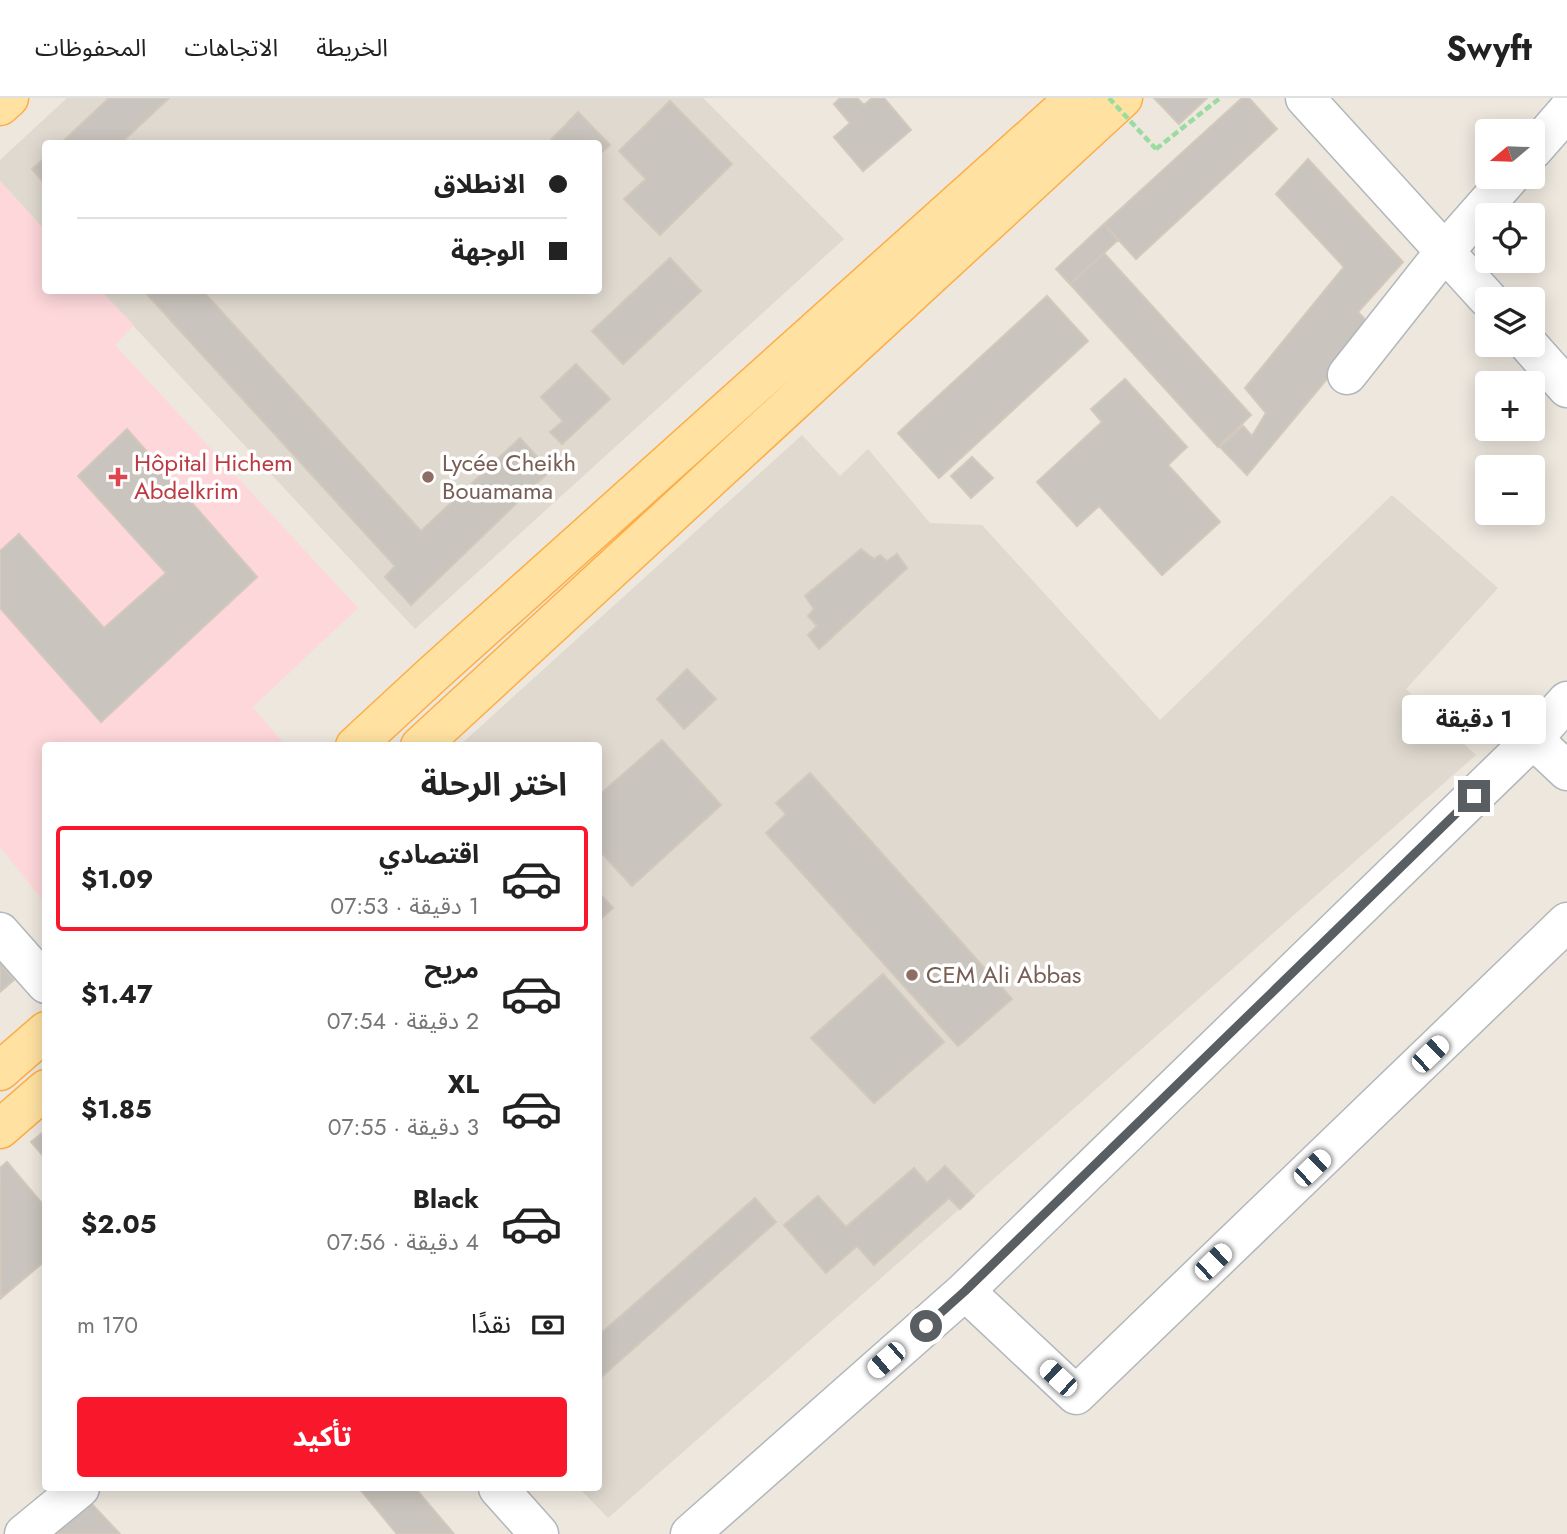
<!DOCTYPE html>
<html lang="ar">
<meta charset="utf-8">
<style>
:root{--surface:#fff;--page:#f2f2f2;--text:#222;--muted:#767676;--line:#e0e0e0;--accent:#f9182b}
body{margin:0;font-family:Jost,"Noto Sans Arabic",sans-serif;background:var(--page);color:var(--text);direction:rtl;height:100vh;display:flex;flex-direction:column;font-size:26px;white-space:nowrap}
*{box-sizing:border-box;margin:0}
p{font-size:23px;color:var(--muted)}
.icon{flex:none;width:38px;height:38px;fill:none;stroke:currentColor;stroke-width:2;stroke-linecap:round;stroke-linejoin:round}
.map{position:relative;flex:1;overflow:hidden;direction:ltr}
.panel{position:absolute;left:42px;top:644px;width:560px;height:749px;display:flex;flex-direction:column;background:var(--surface);border-radius:7px;box-shadow:0 4px 18px #0003;direction:rtl}
.panel>*{flex:none}
.guide{position:absolute;left:42px;top:42px;width:560px;height:154px;border-radius:7px;box-shadow:0 4px 18px #0003;direction:rtl;display:grid;align-content:center;height:154px;padding:0 35px;background:var(--surface)}
.needle{width:46px;rotate:251deg}
.controls{position:absolute;left:1475px;top:21px;display:grid;gap:14px}
.controls a{display:grid;place-items:center;width:70px;height:70px;border-radius:7px;background:var(--surface);box-shadow:0 4px 18px #0003;font-size:35px}
.end{position:absolute;width:32px;height:32px;margin:-16px;border:9px solid #585e61;background:#fff;box-shadow:0 0 0 4px #fff}
.from{border-radius:50%}
.bubble{position:absolute;height:49px;border-radius:7px;background:var(--surface);box-shadow:0 4px 18px #0003;font-size:23px;font-weight:700;line-height:49px;text-align:center;direction:rtl}
.car{position:absolute;width:21px;height:42px;margin:-21px -10px;border-radius:9px;box-shadow:0 0 5px 2px #0007;background:linear-gradient(#fff 24%,#345 0 40%,#fff 0 76%,#345 0 86%,#fff 0)}
.guide b{display:flex;align-items:center;gap:24px;height:66px;font-size:26px}
.guide b+b{border-top:2px solid var(--line)}
.guide i{width:18px;height:18px;background:var(--text)}
ul{padding:0;list-style:none}
li{display:flex;align-items:center;gap:21px;height:105px;margin:0 14px 10px;padding:0 21px;border:4px solid transparent;border-radius:7px}
li div{flex:1}
li b{display:block;font-size:26px}
li em{font-style:normal;font-weight:700}
li.active{border-color:var(--accent)}
li>.icon{width:63px;height:63px;stroke-width:1.5}
h2{padding:0 35px;font-size:32px;line-height:84px}
.pay{display:flex;align-items:center;gap:18px;height:77px;padding:0 35px;font-size:26px}
.pay p{margin-inline-start:auto}
.primary-button{display:flex;gap:14px;margin-top:auto;padding:14px 35px}
.primary-button a{flex:1;height:80px;border-radius:7px;background:var(--accent);color:#fff;font-size:28px;font-weight:700;line-height:80px;text-align:center}
header{display:flex;align-items:center;gap:42px;box-sizing:border-box;height:98px;padding:0 35px;background:var(--surface);border-bottom:2px solid var(--line)}
header strong{font-size:33px}
nav{display:flex;gap:38px;margin-inline-start:auto;font-size:24px}
.map>svg:first-child{display:block}
.education{fill:#dfd9cf}
.medical{fill:#fdd7da}
.building{fill:#cac4be;stroke:#d2c8bc;stroke-width:2}
.lines{fill:none;stroke-linecap:round;stroke-linejoin:round}
.minor-casing{stroke:#b2b7bb;stroke-width:41}
.major-casing{stroke:#fead46;stroke-width:41}
.path{stroke:#9adba0;stroke-width:4.5;stroke-dasharray:7 3.5;stroke-linecap:butt}
.minor{stroke:#fff;stroke-width:38}
.major{stroke:#ffe1a1;stroke-width:38}
.path-bridge{stroke:#9adba0;stroke-width:4.5;stroke-dasharray:7 3.5;stroke-linecap:butt}
.route{stroke:#585e61;stroke-width:9}
.health-dot{fill:#e0444e;stroke:#fff;stroke-width:2.5}
.education-dot{fill:#8d6e63;stroke:#fff;stroke-width:2.5}
.labels{text-anchor:middle;stroke-width:7;stroke-linejoin:round;paint-order:stroke}
.health-label{font-size:24px;fill:#be3a42;stroke:#fff;text-anchor:start}
.education-label{font-size:24px;fill:#785e54;stroke:#fff;text-anchor:start}
</style>
<header>
<strong>Swyft</strong>
<nav><a>الخريطة</a><a>الاتجاهات</a><a>المحفوظات</a></nav>
</header>
<div class="map">
<svg width="1567" height="1436" viewBox="0 0 1567 1436">
<rect width="100%" height="100%" fill="#ede7de"/>
<path class="education" d="M67,0h636l141,141 -429,390 -314,-338 497,-1v-146h-552l-1,86 -45,-49v-21z
M802,337l38,41 28,-27 62,74 52,2 178,195 232,-225 106,93 -92,101 70,66 -868,763 -29,-30h19v-742h-139z"/>
<path class="medical" d="M0,83l45,49 1,60 55,1 33,34 -19,20 243,263 -105,99 32,38 -239,1 -1,157 -45,-56z"/>
<path class="building" d="M109,0h60l-49,46h-60z
M840,0h17l7,7 8,-7h12l27,32 -48,41 -29,-34 16,-14 -16,-19z
M1154,0h53l-28,26z
M1242,0h7l28,31 -141,130 -32,-35z
M670,3l62,63 -72,71 -36,-36 22,-20 -27,-28z
M578,14l32,33 -12,11v-12h-51z
M46,59v28l-14,-16z
M1308,61l95,103 -45,50 13,14 -124,149 -27,-28 23,-21 9,10 14,-23 -21,-25 99,-121 -68,-73z
M1104,126l14,16 -48,44 -14,-15z
M1104,155l147,162 -33,32 -148,-163z
M670,160l31,33 -78,73 -31,-33z
M143,192h59l219,241 99,-93 30,33 -139,134 -26,-28 10,-11z
M1047,198l41,45 -149,137 -41,-45z
M576,266l34,35 -48,45 -12,-12 13,-11 -22,-24z
M1125,281l62,68 -19,18 52,57 -58,53 -63,-69 -22,20 -40,-44 65,-60 -11,-13z
M127,331l130,148 -156,145 -101,-114v-57l19,-17 85,94 62,-55 -88,-97z
M972,359l21,21 -22,20 -20,-22z
M861,451l13,10 6,-4 7,6 10,-7 10,14 -88,81 -11,-14 9,-9 -9,-10 6,-7 -9,-13z
M687,571l29,30 -32,30 -27,-30z
M662,642l59,65 -89,81 -34,-37v-53z
M810,675l202,226 -54,47 -192,-213 20,-19 -10,-11z
M598,794l15,16 -15,13z
M0,865l14,17 -14,12z
M883,876l61,68 -70,61 -63,-65z
M46,1032v29l-15,-17z
M7,1064l39,46v52l-45,38 -1,-130z
M945,1068l29,30 -14,13 -11,-11 -75,67 -17,-19 -31,27 -42,-48 34,-29 28,31 68,-59 13,15z
M755,1100l21,24 -178,158v-44z
M359,1390h56l39,46h-57z
M88,1402l32,34h-67z"/>
<g class="lines">
<defs>
<path id="minor" d="M1305,0l183,201
M1533,52l34,-39
M1529,247l38,43
M1347,277l98,-124 65,-74
M1533,641l34,32
M0,834l46,52
M965,1193l111,104 491,-473
M498,1390l41,46
M24,1436l56,-46
M690,1436l275,-243 568,-552 34,-38"/>
<path id="major" d="M0,8l9,-8
M355,648l79,-73 641,-575
M420,648l703,-648
M0,973l46,-40
M0,1031l46,-40"/>
</defs>
<use href="#minor" class="minor-casing"/>
<use href="#major" class="major-casing"/>
<path class="path" d="M1156,51l64,-51"/>
<use href="#minor" class="minor"/>
<use href="#major" class="major"/>
<path class="path-bridge" d="M1109,0l47,51"/>
</g>
<g class="lines">
<path class="route" d="M926,1228l39,-35 509,-495"/>
</g>
<path class="health-dot" d="M114.5 368.5h7v7h7v7h-7v7h-7v-7h-7v-7h7z"/>
<g class="education-dot">
<circle cx="428" cy="379" r="7"/>
<circle cx="912" cy="877" r="7"/>
</g>
<g class="labels">
<g class="health-label">
<text x="134" y="373">Hôpital Hichem<tspan x="134" dy="28">Abdelkrim</tspan></text>
</g>
<g class="education-label">
<text x="442" y="373">Lycée Cheikh<tspan x="442" dy="28">Bouamama</tspan></text>
<text x="926" y="885">CEM Ali Abbas</text>
</g>
</g>
</svg>
<div class="controls">
<a><svg class="needle" viewBox="-14 -14 28 28"><path d="M0-13l5 13h-10z" fill="#e53935"/><path d="M0 13l5-13h-10z" fill="#767676"/></svg></a>
<a><svg class="icon" aria-label="locate" viewBox="0 0 24 24"><circle cx="12" cy="12" r="6"/><path d="M12 2v4M12 18v4M2 12h4M18 12h4"/></svg></a>
<a><svg class="icon" aria-label="layers" viewBox="0 0 24 24"><path d="M12 4l9 5-9 5-9-5zM3 14l9 5 9-5"/></svg></a>
<a>+</a>
<a>−</a>
</div>
<i class="end from" style="left:926px;top:1228px"></i>
<i class="end" style="left:1474px;top:698px"></i>
<div class="bubble" style="left:1402px;top:597px;width:144px">1 دقيقة</div>
<i class="car" style="left:1430px;top:956px;rotate:46deg"></i>
<i class="car" style="left:1312px;top:1070px;rotate:46deg"></i>
<i class="car" style="left:1213px;top:1164px;rotate:46deg"></i>
<i class="car" style="left:886px;top:1262px;rotate:229deg"></i>
<i class="car" style="left:1058px;top:1280px;rotate:313deg"></i>
<div class="guide">
<b><i class="from"></i>الانطلاق</b>
<b><i></i>الوجهة</b>
</div>
<section class="panel">
<h2>اختر الرحلة</h2>
<ul>
<li class="active"><svg class="icon" aria-label="car" viewBox="0 0 24 24"><path d="M5 17H2v-5l4-1 3-4h7l3 4 3 1v5h-3M9 17h6M6 11h13"/><circle cx="7" cy="17" r="2"/><circle cx="17" cy="17" r="2"/></svg><div><b>اقتصادي</b><p>1 دقيقة · 07:53</p></div><em>$1.09</em></li>
<li><svg class="icon" aria-label="car" viewBox="0 0 24 24"><path d="M5 17H2v-5l4-1 3-4h7l3 4 3 1v5h-3M9 17h6M6 11h13"/><circle cx="7" cy="17" r="2"/><circle cx="17" cy="17" r="2"/></svg><div><b>مريح</b><p>2 دقيقة · 07:54</p></div><em>$1.47</em></li>
<li><svg class="icon" aria-label="car" viewBox="0 0 24 24"><path d="M5 17H2v-5l4-1 3-4h7l3 4 3 1v5h-3M9 17h6M6 11h13"/><circle cx="7" cy="17" r="2"/><circle cx="17" cy="17" r="2"/></svg><div><b>XL</b><p>3 دقيقة · 07:55</p></div><em>$1.85</em></li>
<li><svg class="icon" aria-label="car" viewBox="0 0 24 24"><path d="M5 17H2v-5l4-1 3-4h7l3 4 3 1v5h-3M9 17h6M6 11h13"/><circle cx="7" cy="17" r="2"/><circle cx="17" cy="17" r="2"/></svg><div><b>Black</b><p>4 دقيقة · 07:56</p></div><em>$2.05</em></li>
</ul>
<div class="pay"><svg class="icon" aria-label="cash" viewBox="0 0 24 24"><path d="M3 7h18v10H3z"/><circle cx="12" cy="12" r="2"/></svg>نقدًا<p>170 m</p></div>
<div class="primary-button"><a>تأكيد</a></div>
</section>
</div>
